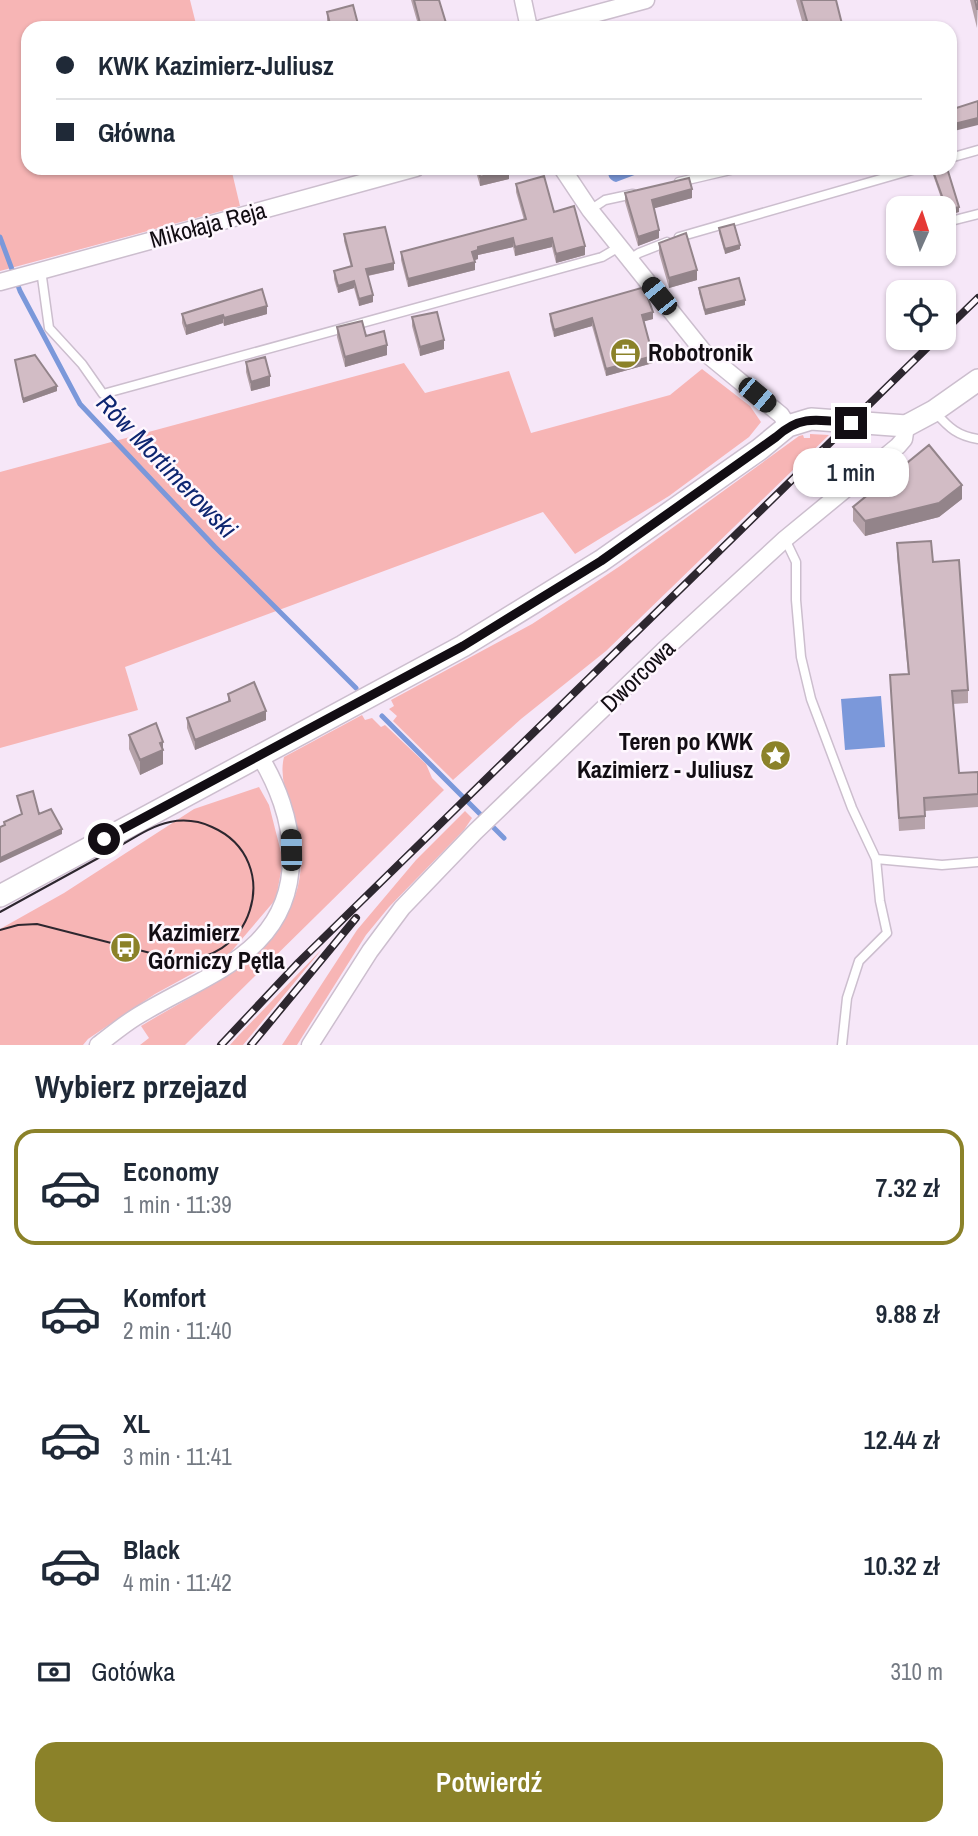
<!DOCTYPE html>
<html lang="pl">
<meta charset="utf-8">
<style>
:root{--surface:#fff;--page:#f6f6f7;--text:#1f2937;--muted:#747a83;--line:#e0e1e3;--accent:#8b8229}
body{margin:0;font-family:"Archivo Narrow",sans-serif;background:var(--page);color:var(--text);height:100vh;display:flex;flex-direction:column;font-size:26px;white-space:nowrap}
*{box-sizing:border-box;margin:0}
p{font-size:23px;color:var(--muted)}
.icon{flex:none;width:38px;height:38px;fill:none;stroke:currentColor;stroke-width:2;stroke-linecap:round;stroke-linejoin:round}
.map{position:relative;height:1045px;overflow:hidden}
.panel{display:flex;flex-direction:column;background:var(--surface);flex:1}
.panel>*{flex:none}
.top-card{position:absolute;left:21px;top:21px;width:936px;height:154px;border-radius:21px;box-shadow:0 2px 5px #0004;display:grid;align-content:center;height:154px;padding:0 35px;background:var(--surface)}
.needle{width:46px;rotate:3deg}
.fabs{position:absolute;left:886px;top:196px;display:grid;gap:14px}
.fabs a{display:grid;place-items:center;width:70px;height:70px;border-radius:14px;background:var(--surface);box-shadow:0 2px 5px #0004;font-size:35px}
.end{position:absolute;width:32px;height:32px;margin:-16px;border:9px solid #120d13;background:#fff;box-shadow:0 0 0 4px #fff}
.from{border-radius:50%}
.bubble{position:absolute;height:49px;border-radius:21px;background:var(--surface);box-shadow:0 2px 5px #0004;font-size:23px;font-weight:600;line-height:49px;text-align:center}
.car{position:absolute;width:21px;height:42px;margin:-21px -10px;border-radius:9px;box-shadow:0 0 5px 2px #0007;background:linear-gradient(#222 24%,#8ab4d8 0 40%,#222 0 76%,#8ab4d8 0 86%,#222 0)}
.top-card b{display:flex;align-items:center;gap:24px;height:66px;font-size:26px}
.top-card b+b{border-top:2px solid var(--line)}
.top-card i{width:18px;height:18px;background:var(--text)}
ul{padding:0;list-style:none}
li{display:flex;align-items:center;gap:21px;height:116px;margin:0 14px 10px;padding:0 21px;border:4px solid transparent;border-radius:21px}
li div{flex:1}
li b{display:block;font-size:26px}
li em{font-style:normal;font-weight:600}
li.selected{border-color:var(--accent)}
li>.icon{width:63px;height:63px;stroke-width:1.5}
h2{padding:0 35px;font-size:32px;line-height:84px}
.pay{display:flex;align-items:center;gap:18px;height:77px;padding:0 35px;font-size:26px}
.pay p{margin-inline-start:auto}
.button{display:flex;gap:14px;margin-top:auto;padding:14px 35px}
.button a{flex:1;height:80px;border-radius:21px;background:var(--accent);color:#fff;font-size:28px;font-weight:600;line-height:80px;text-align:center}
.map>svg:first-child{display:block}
.green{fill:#f7b5b5}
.water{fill:#7b98da}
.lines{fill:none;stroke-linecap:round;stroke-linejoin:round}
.stream{stroke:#7b98da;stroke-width:5}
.lane-casing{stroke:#ccbece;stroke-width:11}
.street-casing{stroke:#ccbece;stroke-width:19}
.secondary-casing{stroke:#ccbece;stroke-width:24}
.lane{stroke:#fff;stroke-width:8}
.street{stroke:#fff;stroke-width:16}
.secondary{stroke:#fff;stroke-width:21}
.tram{stroke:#2d272f;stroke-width:2}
.rail-casing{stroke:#2d272f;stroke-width:8}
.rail{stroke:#fef7fe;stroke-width:5;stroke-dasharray:16;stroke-linecap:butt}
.wall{fill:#b5a2a9}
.shaded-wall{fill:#93848a}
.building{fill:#d2bcc5;stroke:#93848a;stroke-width:2}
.route{stroke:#120d13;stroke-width:9}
.labels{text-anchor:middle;stroke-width:5;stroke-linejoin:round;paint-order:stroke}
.street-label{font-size:24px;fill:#120d13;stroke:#fef7fe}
.poi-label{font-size:24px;font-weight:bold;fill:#120d13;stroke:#fef7fe;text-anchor:start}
.water-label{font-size:26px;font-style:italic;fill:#0d2570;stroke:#fef7fe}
</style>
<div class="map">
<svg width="978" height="1045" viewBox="0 0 978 1045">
<rect width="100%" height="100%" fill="#f6e7f8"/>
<path class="green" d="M0,0h190l7,28h-169v140h203l9,38 -240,65z
M404,363l21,30 84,-22 22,62 139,-38 32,-26 48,37 11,16 -12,15 -80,59 -94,58 -32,-42 -418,155 13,43 -138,38v-276z
M810,434l19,1 -223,216 -85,68 -68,61 -60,-59 4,-5 -8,-7 5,-3 -3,-6 141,-76 43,-28 45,-30 179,-130 4,-1 1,3h6z
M362,715l3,5 7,-2 9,9 4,-2 41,39 6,14 12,12 -259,255h-45l9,-7 -8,-12c72,-44 172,-82 159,-186 -4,-27 -23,-55 -16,-83z
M259,787l10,18 14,55 -7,39 -46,54 -75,41 -67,45 -5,6h-83v-116l64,-36 130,-84z
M465,811l7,7 -8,12 -75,77 -23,28 -69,110h-15l75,-115 59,-70z
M322,949l-79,96h-13l8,-9z"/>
<path class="water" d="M610,168l35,3 -29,11c-7,-2 -8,-6 -8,-13z
M881,696l4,51 -40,3 -4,-51z"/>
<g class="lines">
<path class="stream" d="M0,237l20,54 60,113 135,143 141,141
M382,716l122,122"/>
<defs>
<path id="lane" d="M950,158l28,-8
M679,182l60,-14
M590,210l15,-10 28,-6
M943,223l35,-9
M679,237l240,-69
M630,259l9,-6 28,-11
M41,270l8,58 33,36 21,30 499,-137 17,-10
M936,413c13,15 22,23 42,26
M785,539l11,23v38l5,57 10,42 41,109 24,51 66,6 36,-3
M842,1045l5,-47 12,-37 28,-28 -7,-32 -4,-42"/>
<path id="street" d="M523,0l6,28
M542,28l104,-28
M562,168l28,42 113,141 78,64 7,11
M0,282l416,-114
M98,1045c12,-9 25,-20 38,-28 69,-43 157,-64 155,-162 0,-35 -14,-71 -32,-100
M310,1045l60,-94 32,-43 73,-76 188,-181 122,-112 113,-93 6,-7 2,-13"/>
<path id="secondary" d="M0,896l463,-250 138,-85 159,-112 28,-23 23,-7 95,7 28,-15 44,-31"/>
</defs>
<use href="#lane" class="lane-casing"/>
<use href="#street" class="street-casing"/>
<use href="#secondary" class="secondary-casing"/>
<use href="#lane" class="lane"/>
<use href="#street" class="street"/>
<use href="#secondary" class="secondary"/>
<path class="tram" d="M0,912c38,-21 75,-41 113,-62 18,-10 37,-24 57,-28 15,-3 29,-1 42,5 75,33 40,145 -42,131l-133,-34 -19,1 -18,5"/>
<defs>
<path id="rail" d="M943,332l35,-34
M221,1045l78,-83 638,-624
M251,1045l105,-127"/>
</defs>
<use href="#rail" class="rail-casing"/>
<use href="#rail" class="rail"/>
</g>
<path class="wall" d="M411,0h28l7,23v5h-27z
M796,0h40l7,28h-39z
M970,0h8l-1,28z
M327,12l32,16h-30l-2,-6z
M475,168h33l1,11 -29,7z
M933,171l26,41 -12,3 -14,-40z
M516,184l38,28 31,43 -29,8 -4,-16 -37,9 -2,-9 -35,8v4l-4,1 1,10 -67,17 -7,-27v-8l123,-32 -8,-28z
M625,193l67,5 -38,10 5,30 -21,8 -13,-44z
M719,228l21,21 -15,5 -6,-21z
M344,234l50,36 -26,6 5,26 -14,4 -5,-18 -16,5 -4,-14v-8l17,-4 -7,-26z
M659,243l38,37 -28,8 -10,-35z
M699,288l46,17 -40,10 -6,-22z
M182,314h85l-43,12 -1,-3 -37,12 -4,-12z
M550,314l103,5 -9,2 9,42 -47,13 -14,-50 -38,11 -4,-16z
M412,317l32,32 -24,7 -8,-30z
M337,327l29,9 21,19 -42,12 -8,-30z
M15,360l42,31 -34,12z
M246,362l24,24 -19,5 -5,-19z
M962,499l-23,18 -74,19 -12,-15v-14z
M897,543l36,19 35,128v13l-15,1 6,69 19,-1v35l-53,4v18l-26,2 -9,-156 18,-1 -11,-118z
M228,694l38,26 -71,30 -8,-22v-10l41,-16z
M129,735l34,7v22l-23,11 -11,-26z"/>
<path class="shaded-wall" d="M978,118v7l-28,7v-7z
M509,169v10l-29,7v-9z
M692,189v9l-40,11v-9z
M959,207v5l-12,3v-5z
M659,230v8l-21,8v-9z
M513,238v9l-35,8v4l-6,2v-9l6,-5z
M552,238v9l-37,9v-9z
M740,245v4l-15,5v-5z
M585,246v9l-29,8v-9z
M475,262v8l-67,17v-8z
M394,263v7l-28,6v-7z
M697,270v10l-28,8v-10z
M354,281v7l-16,5v-7z
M373,295v7l-14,4v-7z
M745,300v5l-40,10v-5z
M267,306v8l-43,12v-8z
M653,312v7l-11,3v-7z
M223,315v8l-37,12v-9z
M592,318v8l-38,11v-7z
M444,340v9l-24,7v-9z
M387,345v10l-42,12v-10z
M653,356v7l-47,13v-7z
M270,376v10l-19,5v-9z
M57,386v5l-34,12v-4z
M962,485v14l-23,18 -74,19v-15z
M266,711v9l-71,30v-10z
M163,742v22l-23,11v-15l20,-17z
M62,829v5l-62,29v-5z"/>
<path class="building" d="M414,0h25l7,23 -25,4z
M801,0h35l7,28h-34z
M975,0h3v9h-1z
M353,5l6,23h-28l-4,-16z
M978,101v17l-28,7v-15z
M478,168h30l1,1 -29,8z
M942,168h5l12,39 -12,3 -14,-39z
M544,176l10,36 20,-6 11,40 -29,8 -4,-16 -37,9 -2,-9 -35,9v3l-6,2 3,10 -67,17 -7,-27 125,-33 -10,-35z
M689,178l3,11 -40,11 7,30 -21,7 -13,-44z
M734,224l6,21 -15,4 -6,-21z
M385,227l9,36 -28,6 7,26 -14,4 -5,-18 -16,5 -4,-15 18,-5 -8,-32z
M686,233l11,37 -28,8 -10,-35z
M739,278l6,22 -40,10 -6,-22z
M641,288l5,5 7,19 -11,3 11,41 -47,13 -14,-51 -38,12 -4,-16z
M262,289l5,17 -43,12 -1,-3 -37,11 -4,-12z
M437,312l7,28 -24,7 -8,-30z
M362,321l4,15 18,-5 3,14 -42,12 -8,-30z
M35,355l22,31 -34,13 -8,-39z
M265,357l5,19 -19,6 -5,-20z
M929,445l33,40 -23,18 -74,18 -12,-14z
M931,541l2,21 26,-2 9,130 -16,1 7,82 19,-1v22l-54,4 1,18 -26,2 -9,-143 19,-1 -12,-131z
M254,682l12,29 -71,29 -8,-22 43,-17 -2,-7z
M156,723l7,19 -3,1 3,7 -23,10 -11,-25z
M33,791l6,23 12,-5 11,20 -62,29v-31l5,-2 -1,-3 18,-8 -5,-18z"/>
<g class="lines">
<path class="route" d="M104,839l359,-193 138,-85 175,-124c25,-23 43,-17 75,-14"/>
</g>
<defs>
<symbol id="office-disc" viewBox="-11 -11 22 22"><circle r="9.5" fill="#8b8229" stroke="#fef7fe"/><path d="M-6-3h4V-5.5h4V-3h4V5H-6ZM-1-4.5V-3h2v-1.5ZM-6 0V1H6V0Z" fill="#fff"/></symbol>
<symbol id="sight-disc" viewBox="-11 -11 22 22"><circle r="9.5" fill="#8b8229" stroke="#fef7fe"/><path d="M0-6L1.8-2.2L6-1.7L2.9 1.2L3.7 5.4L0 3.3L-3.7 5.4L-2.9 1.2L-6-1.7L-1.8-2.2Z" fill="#fff"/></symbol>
<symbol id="bus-disc" viewBox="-11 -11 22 22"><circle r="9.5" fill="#8b8229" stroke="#fef7fe"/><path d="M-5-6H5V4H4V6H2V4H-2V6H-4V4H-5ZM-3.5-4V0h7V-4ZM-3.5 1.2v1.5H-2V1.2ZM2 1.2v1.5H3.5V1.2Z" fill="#fff"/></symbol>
</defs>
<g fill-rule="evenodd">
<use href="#office-disc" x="608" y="336" width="35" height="35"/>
<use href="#sight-disc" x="758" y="738" width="35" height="35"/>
<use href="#bus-disc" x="108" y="930" width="35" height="35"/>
</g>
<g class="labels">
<g class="street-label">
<text transform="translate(208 225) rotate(-15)" y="8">Mikołaja Reja</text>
<text transform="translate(638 676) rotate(-44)" y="8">Dworcowa</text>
</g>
<g class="poi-label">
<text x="648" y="361">Robotronik</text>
<text x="753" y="750" text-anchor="end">Teren po KWK<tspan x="753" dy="28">Kazimierz - Juliusz</tspan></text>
<text x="148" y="941">Kazimierz<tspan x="148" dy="28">Górniczy Pętla</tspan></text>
</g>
<g class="water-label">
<text transform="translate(167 466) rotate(46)" y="9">Rów Mortimerowski</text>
</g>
</g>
</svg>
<div class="fabs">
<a><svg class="needle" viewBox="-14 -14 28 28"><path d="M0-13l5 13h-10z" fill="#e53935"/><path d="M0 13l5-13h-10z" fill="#747a83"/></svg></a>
<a><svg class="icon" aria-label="locate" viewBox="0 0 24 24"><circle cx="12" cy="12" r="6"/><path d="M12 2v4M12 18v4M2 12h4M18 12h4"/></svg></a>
</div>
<i class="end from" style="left:104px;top:839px"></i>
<i class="end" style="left:851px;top:423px"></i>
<div class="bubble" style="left:793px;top:448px;width:116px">1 min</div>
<i class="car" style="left:659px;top:296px;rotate:321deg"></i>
<i class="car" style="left:757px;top:395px;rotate:130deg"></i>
<i class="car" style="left:291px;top:850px;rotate:359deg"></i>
<div class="top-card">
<b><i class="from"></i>KWK Kazimierz-Juliusz</b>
<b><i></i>Główna</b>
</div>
</div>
<section class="panel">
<h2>Wybierz przejazd</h2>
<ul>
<li class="selected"><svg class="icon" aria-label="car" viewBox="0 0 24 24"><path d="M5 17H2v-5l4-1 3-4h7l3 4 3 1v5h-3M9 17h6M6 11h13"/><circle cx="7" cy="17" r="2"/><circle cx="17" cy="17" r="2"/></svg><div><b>Economy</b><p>1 min · 11:39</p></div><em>7.32 zł</em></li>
<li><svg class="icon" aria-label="car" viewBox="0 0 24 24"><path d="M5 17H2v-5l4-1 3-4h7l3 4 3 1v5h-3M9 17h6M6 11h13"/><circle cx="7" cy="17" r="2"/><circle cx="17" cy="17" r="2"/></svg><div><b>Komfort</b><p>2 min · 11:40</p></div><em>9.88 zł</em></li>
<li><svg class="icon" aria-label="car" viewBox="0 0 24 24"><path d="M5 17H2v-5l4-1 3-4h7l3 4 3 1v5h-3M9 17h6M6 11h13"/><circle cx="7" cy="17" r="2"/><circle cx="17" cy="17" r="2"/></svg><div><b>XL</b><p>3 min · 11:41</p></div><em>12.44 zł</em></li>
<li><svg class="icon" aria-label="car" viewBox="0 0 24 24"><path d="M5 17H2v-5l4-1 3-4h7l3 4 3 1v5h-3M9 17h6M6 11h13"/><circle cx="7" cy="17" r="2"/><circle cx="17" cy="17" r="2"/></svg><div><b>Black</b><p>4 min · 11:42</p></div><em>10.32 zł</em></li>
</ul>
<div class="pay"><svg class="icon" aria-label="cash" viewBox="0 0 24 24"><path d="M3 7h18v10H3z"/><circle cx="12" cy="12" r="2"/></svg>Gotówka<p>310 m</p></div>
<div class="button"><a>Potwierdź</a></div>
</section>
